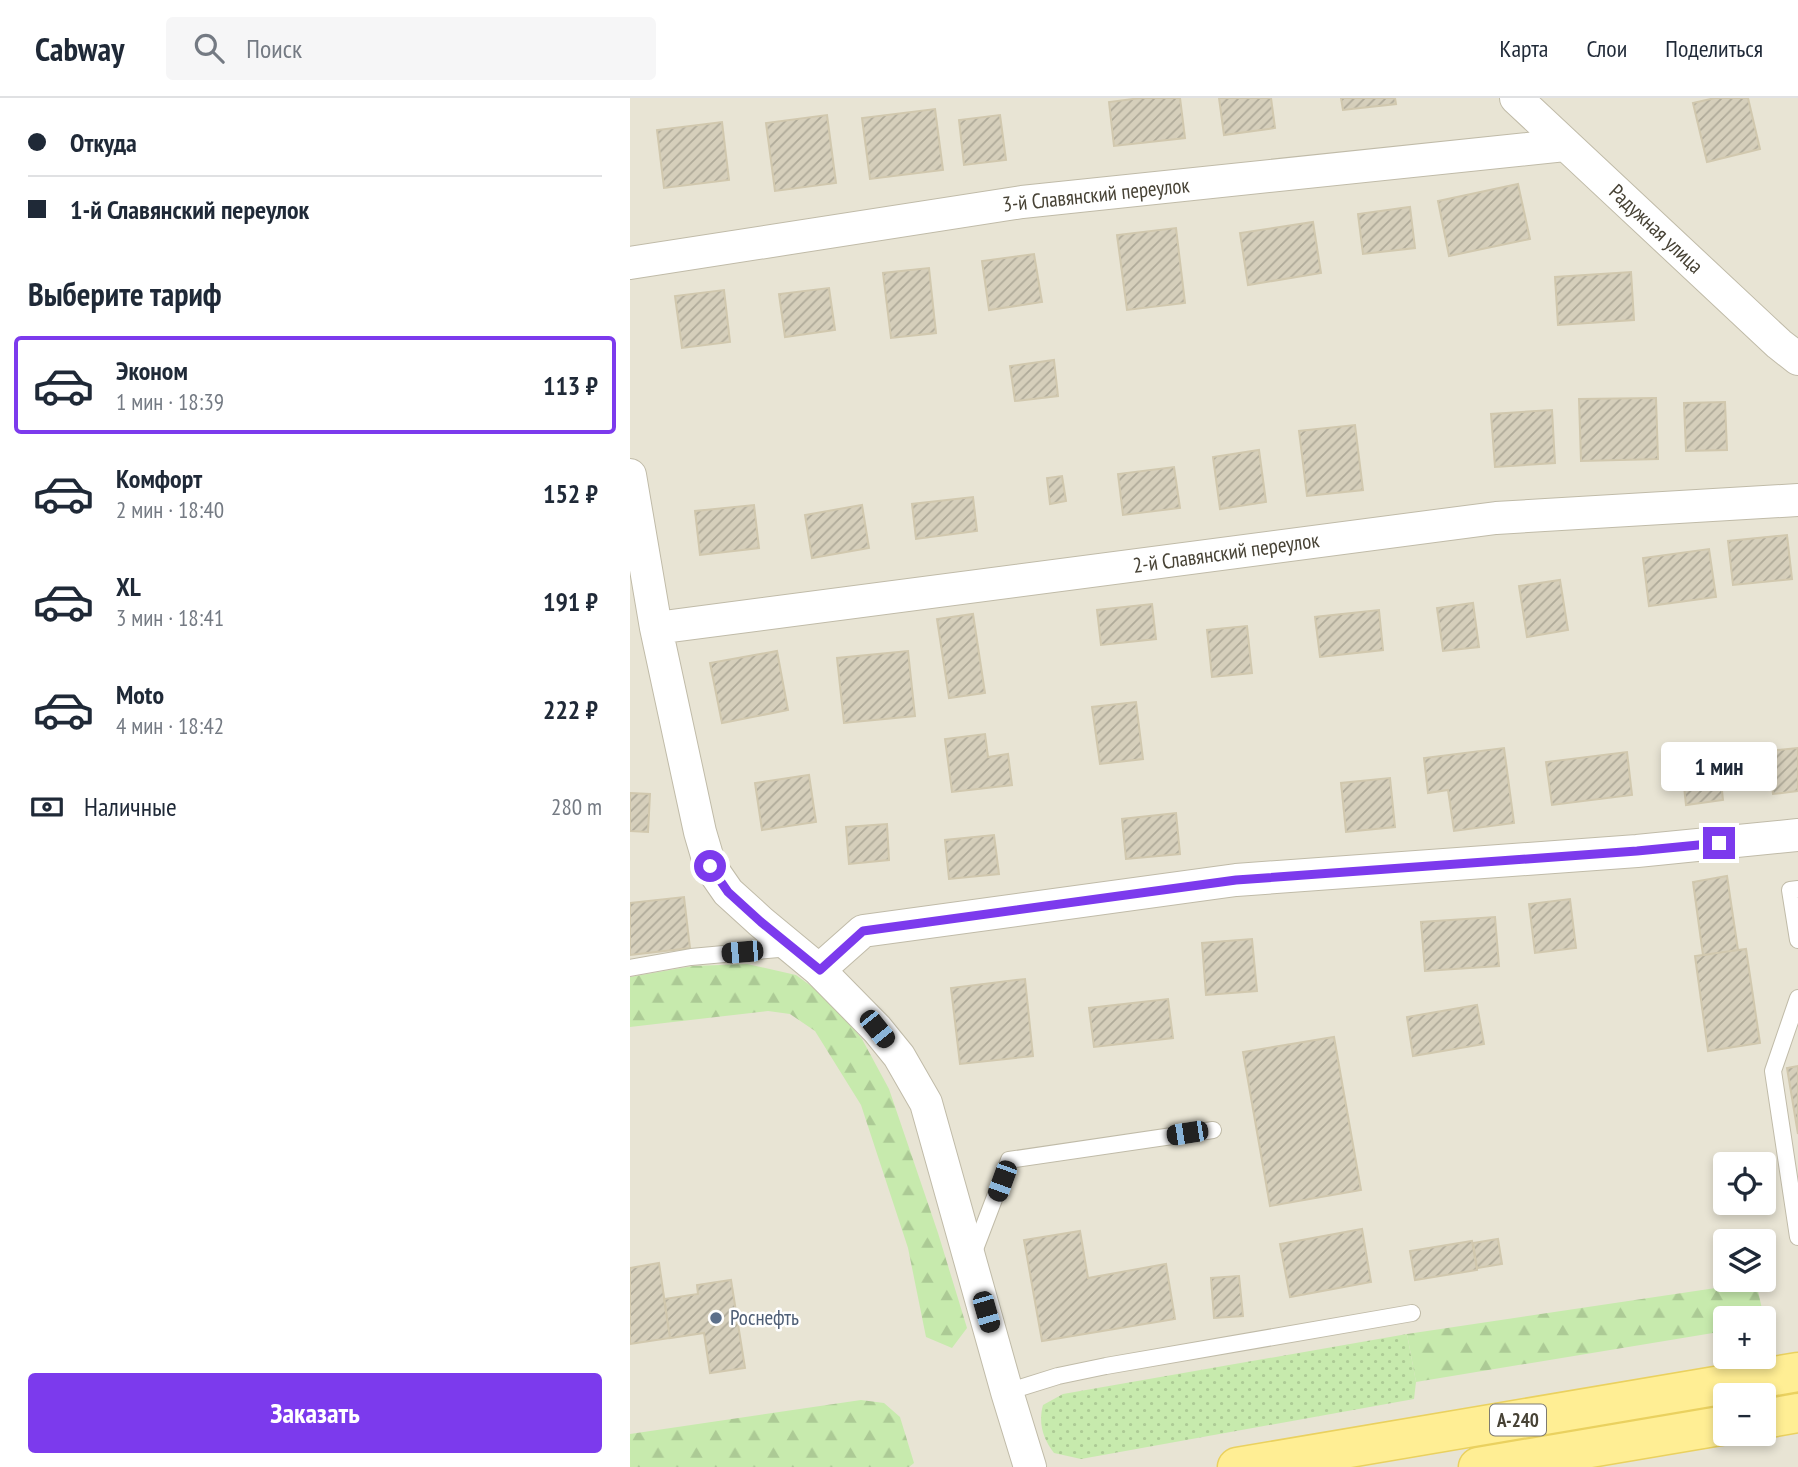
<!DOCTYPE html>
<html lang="ru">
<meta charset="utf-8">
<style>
:root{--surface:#fff;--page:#f6f6f7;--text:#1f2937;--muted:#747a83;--line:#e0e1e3;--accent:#7c3aed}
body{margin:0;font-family:"PT Sans Narrow",sans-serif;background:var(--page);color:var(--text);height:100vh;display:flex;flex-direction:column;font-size:26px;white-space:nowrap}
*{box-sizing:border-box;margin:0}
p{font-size:23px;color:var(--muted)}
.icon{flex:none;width:38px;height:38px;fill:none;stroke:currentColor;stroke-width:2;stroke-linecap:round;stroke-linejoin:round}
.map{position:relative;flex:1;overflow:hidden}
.drawer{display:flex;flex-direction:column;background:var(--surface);width:630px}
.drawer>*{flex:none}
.top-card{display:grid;align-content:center;height:154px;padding:0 28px;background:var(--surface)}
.tools{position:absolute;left:1083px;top:1054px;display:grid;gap:14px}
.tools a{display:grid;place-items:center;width:63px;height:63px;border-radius:7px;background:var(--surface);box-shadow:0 4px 10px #0003;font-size:35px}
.end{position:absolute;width:32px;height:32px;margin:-16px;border:9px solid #7c3aed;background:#fff;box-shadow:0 0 0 4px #fff}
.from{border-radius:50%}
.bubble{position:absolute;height:49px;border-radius:7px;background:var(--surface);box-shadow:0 4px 10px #0003;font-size:23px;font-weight:800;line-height:49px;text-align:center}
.car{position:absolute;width:21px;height:42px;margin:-21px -10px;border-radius:9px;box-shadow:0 0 5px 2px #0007;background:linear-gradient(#222 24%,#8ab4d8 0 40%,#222 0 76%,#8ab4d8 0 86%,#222 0)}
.top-card b{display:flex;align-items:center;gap:24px;height:66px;font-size:26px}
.top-card b+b{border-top:2px solid var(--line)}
.top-card i{width:18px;height:18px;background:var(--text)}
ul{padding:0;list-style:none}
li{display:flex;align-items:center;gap:21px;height:98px;margin:0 14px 10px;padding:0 14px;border:4px solid transparent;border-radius:7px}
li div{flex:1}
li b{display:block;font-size:26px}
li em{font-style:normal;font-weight:800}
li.current{border-color:var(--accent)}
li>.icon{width:63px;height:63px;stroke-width:1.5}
h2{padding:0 28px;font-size:32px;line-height:84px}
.pay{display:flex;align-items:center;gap:18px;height:77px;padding:0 28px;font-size:26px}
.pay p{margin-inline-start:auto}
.primary-button{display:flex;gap:14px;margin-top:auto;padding:14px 28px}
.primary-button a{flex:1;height:80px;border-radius:7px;background:var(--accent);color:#fff;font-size:28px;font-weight:800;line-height:80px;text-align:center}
header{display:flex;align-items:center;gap:42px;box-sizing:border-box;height:98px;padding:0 35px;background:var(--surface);border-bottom:2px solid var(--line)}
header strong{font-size:33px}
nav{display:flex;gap:38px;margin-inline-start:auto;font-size:24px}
.search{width:490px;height:63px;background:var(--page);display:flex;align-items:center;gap:18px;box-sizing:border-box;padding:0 24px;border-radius:7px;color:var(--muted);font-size:26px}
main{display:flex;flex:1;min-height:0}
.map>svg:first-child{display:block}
.residential{fill:#e8e4d4;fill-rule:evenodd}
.grass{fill:url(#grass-dots)}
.forest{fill:url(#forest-firs)}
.building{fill:url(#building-hatch);stroke:#d1c8ae;stroke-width:2}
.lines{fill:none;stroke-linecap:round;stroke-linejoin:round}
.service-casing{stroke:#c0bba8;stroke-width:18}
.minor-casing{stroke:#c0bba8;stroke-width:34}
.primary-casing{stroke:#ead15f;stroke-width:41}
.service{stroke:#fff;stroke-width:16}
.minor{stroke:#fff;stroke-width:32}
.primary{stroke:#ffee94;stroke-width:38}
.route{stroke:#7c3aed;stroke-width:9}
.service-dot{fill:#5c6f8a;stroke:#fff;stroke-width:2.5}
.labels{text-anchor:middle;stroke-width:5;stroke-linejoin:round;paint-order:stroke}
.shield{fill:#fff;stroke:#7e7b72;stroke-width:2}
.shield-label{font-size:19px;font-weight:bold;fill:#474235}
.street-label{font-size:21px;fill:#474235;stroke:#fff}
.service-label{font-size:21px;fill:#4e5e75;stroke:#fff;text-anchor:start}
</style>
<header>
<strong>Cabway</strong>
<div class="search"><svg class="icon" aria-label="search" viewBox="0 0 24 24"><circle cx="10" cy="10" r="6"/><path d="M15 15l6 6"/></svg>Поиск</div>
<nav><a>Карта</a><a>Слои</a><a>Поделиться</a></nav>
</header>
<main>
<section class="drawer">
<div class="top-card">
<b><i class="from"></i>Откуда</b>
<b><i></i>1-й Славянский переулок</b>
</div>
<h2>Выберите тариф</h2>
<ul>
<li class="current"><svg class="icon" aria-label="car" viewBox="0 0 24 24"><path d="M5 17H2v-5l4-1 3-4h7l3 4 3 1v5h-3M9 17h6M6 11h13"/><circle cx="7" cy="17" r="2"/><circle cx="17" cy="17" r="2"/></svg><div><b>Эконом</b><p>1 мин · 18:39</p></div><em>113 ₽</em></li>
<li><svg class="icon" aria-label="car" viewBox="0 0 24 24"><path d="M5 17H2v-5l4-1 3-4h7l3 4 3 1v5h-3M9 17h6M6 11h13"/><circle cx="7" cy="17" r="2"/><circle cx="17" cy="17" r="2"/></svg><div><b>Комфорт</b><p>2 мин · 18:40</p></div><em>152 ₽</em></li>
<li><svg class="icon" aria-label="car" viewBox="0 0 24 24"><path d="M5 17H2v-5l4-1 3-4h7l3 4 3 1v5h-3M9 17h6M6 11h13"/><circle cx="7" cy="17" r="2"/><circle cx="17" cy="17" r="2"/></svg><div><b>XL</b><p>3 мин · 18:41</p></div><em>191 ₽</em></li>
<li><svg class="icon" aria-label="car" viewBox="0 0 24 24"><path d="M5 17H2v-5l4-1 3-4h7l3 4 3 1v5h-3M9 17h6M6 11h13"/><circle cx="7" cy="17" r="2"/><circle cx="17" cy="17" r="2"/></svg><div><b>Moto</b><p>4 мин · 18:42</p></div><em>222 ₽</em></li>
</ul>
<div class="pay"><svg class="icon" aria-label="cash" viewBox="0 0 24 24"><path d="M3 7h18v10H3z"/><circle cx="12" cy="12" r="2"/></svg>Наличные<p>280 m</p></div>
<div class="primary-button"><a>Заказать</a></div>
</section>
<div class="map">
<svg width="1168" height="1369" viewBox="0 0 1168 1369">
<defs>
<pattern id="grass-dots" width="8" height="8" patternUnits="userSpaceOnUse" patternTransform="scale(1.75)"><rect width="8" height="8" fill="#c7eaad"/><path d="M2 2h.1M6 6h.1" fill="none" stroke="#acca95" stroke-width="1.8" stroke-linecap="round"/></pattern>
<pattern id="forest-firs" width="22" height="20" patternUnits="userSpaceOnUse" patternTransform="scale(1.75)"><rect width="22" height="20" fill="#c7eaad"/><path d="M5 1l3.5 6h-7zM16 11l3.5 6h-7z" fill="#acca95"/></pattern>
<pattern id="building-hatch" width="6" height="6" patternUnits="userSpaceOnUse" patternTransform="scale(1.75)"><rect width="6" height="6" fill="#d6cfbb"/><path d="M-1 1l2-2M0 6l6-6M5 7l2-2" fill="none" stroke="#afaa99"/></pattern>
</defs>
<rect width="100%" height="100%" fill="#f4f2e6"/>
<path class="residential" d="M0,0h1168v1369h-1168zM1096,1066h38v38h-38zM1096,1143h38v38h-38zM1096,1220h38v38h-38zM1096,1297h38v38h-38z"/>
<path class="grass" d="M777,1236l9,48 -2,17 -333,60 -27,-6c-11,-14 -16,-30 -11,-48l20,-11z"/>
<path class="forest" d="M117,866l49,11 33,24 33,40 27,50 49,144 29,95 -15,20 -26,-11 -18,-89 -47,-143 -46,-74 -25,-17 -22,-3 -138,16v-50l63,-11z
M1126,1184l8,36h-38l-1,13 -309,51 -9,-48z
M231,1302l23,3 16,14 14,46 -5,4h-279v-33z"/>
<path class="building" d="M511,0h39l5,40 -71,8 -5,-44z
M589,0h52l4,30 -51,7z
M711,0h54l1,6 -53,6z
M1085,0h33l12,51 -53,13 -14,-59z
M305,11l8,61 -73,9 -8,-61z
M197,17l9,68 -61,8 -9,-68z
M370,17l6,45 -42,5 -5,-45z
M92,24l7,58 -65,8 -7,-58z
M888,86l12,55 -81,17 -11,-55z
M780,109l5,41 -52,6 -5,-40z
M683,124l8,51 -73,12 -8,-52z
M546,130l9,75 -58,7 -10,-75z
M404,156l8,48 -53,8 -7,-49z
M299,170l7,65 -45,5 -8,-65z
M1001,174l3,48 -76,5 -3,-48z
M199,190l6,42 -50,7 -6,-43z
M94,192l6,52 -48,6 -7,-52z
M424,262l4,36 -43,5 -5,-35z
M1026,300l2,61 -77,2 -2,-62z
M1095,304l2,48 -41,1 -2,-48z
M922,312l3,53 -60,4 -4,-53z
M725,327l8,65 -56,6 -8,-65z
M629,352l7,52 -46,7 -7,-52z
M544,369l6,41 -57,7 -5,-41z
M432,378l4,25 -16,3 -3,-26z
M343,399l4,34 -61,8 -4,-35z
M124,407l5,43 -59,7 -5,-44z
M232,407l7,43 -57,10 -7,-43z
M1157,437l5,44 -59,6 -5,-44z
M1079,451l7,48 -67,9 -6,-48z
M930,482l8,50 -41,7 -8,-51z
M843,505l6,44 -36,4 -6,-43z
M522,506l4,35 -55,6 -4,-35z
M749,512l4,40 -63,7 -5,-40z
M343,516l12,79 -36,5 -12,-79z
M617,528l5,47 -40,4 -5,-47z
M147,553l11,59 -66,13 -12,-60z
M278,553l7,65 -71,7 -7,-65z
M506,604l7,57 -43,5 -8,-57z
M355,636l3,23 20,-3 4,31 -60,7 -7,-53z
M874,650l10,75 -60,8 -6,-41 -20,3 -4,-35z
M1168,650v43l-25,3 -5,-43z
M997,654l5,43 -80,10 -6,-43z
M1088,656l5,46 -37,5 -5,-47z
M179,677l7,47 -54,8 -7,-47z
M760,680l5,49 -49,5 -5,-49z
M0,695l20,1 -2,38 -18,-1z
M546,715l4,41 -54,5 -4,-40z
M257,726l2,36 -40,4 -3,-37z
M364,737l5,39 -50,5 -4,-39z
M1097,778l11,74 -35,5 -10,-73z
M54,799l6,51 -60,7v-52z
M940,801l6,49 -41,5 -6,-49z
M865,819l4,49 -74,5 -4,-49z
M622,841l5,52 -51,4 -4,-52z
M1116,851l14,94 -52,8 -13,-95z
M395,881l8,77 -73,8 -9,-76z
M538,901l5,39 -79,9 -5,-39z
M847,907l7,39 -71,12 -6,-39z
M704,939l27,153 -91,16 -27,-154z
M1168,968v68l-11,-66z
M732,1131l9,53 -81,15 -10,-53z
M450,1133l8,47 78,-14 9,55 -133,22 -18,-101z
M868,1141l4,25 -25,4 -4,-25z
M842,1143l5,29 -62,10 -5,-29z
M29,1165l11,75 -40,6v-76z
M609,1178l4,40 -29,2 -3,-40z
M101,1182l14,88 -35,5 -6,-40 -34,5 -6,-39 34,-5 -1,-9z"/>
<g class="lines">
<defs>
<path id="service" d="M1168,791l-8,1 8,50
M0,870l61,-11 99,-9
M1168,900l-25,73 25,166
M342,1159l37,-97 204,-30
M377,1294l51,-16 48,-10 306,-53"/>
<path id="minor" d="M886,0l263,246 19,15
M0,165l392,-61 543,-57
M0,377l26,153 44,204 10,34 18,26 33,30 58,48 58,59 22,27 27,47 81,289 23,75
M26,530l840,-110 302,-18
M189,872l44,-39 373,-51 401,-29 161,-16"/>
<path id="primary" d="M1134,1321l34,-6
M607,1369l561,-95
M848,1369l248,-42"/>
</defs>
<use href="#service" class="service-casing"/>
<use href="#minor" class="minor-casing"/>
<use href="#primary" class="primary-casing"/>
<use href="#service" class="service"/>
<use href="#minor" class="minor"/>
<use href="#primary" class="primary"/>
</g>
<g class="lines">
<path class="route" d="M80,768l18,26 33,30 59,48 43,-39 373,-51 401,-29 82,-8"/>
</g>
<circle class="service-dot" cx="86" cy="1220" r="7"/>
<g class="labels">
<rect class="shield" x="860" y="1306.5" width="56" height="31" rx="5"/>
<g class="shield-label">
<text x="888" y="1329">А-240</text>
</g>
<g class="street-label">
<text transform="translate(466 97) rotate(-6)" y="7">3-й Славянский переулок</text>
<text transform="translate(1026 131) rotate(43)" y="7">Радужная улица</text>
<text transform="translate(596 455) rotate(-8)" y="7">2-й Славянский переулок</text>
</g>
<g class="service-label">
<text x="100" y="1227">Роснефть</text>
</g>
</g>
</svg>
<div class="tools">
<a><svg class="icon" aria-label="locate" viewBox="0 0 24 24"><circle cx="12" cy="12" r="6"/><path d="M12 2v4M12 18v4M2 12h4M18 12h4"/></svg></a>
<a><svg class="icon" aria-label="layers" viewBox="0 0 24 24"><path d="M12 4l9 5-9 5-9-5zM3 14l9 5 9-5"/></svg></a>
<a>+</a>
<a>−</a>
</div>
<i class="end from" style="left:80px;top:768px"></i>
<i class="end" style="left:1089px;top:745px"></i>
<div class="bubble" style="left:1031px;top:644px;width:116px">1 мин</div>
<i class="car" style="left:112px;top:854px;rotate:265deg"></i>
<i class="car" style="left:247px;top:931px;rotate:141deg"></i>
<i class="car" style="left:557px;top:1035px;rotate:261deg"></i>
<i class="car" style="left:372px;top:1083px;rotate:200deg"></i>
<i class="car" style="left:356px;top:1214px;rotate:164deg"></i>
</div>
</main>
